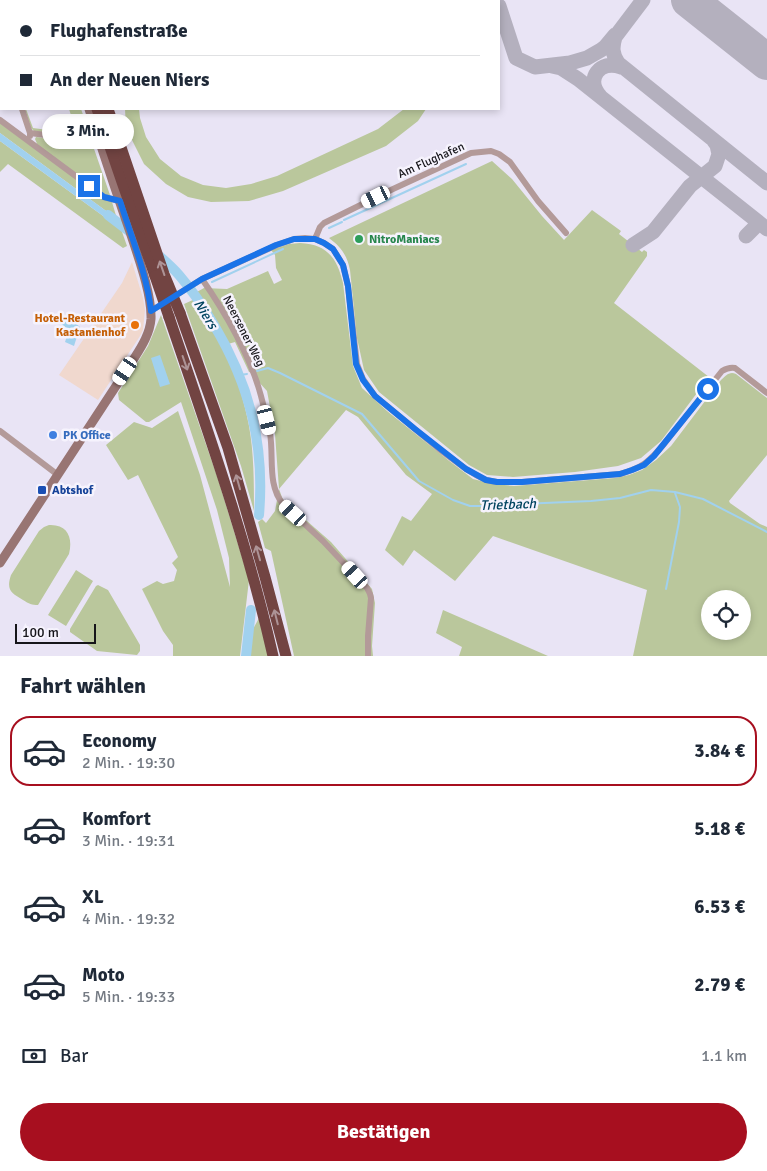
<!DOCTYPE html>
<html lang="de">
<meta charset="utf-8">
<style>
:root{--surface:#fff;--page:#f6f6f7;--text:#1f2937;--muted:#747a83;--line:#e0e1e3;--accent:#a70f1f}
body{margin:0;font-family:Signika,sans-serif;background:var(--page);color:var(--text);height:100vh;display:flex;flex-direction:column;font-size:19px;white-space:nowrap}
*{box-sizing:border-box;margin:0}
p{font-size:16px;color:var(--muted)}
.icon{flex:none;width:28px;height:28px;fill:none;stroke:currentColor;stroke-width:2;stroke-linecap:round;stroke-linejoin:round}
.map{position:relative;height:656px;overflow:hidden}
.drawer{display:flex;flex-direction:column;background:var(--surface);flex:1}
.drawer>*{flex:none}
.guide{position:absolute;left:0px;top:0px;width:500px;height:110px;box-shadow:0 2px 8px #0003;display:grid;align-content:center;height:110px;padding:0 20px;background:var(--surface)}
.fabs{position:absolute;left:701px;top:590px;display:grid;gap:10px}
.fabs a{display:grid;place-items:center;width:50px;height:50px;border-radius:50%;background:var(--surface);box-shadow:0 2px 8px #0003;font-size:25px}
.scale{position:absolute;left:15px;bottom:12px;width:81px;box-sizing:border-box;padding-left:5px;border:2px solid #16151a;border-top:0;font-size:14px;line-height:18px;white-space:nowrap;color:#16151a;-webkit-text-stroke:4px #f6f3fd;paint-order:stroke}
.end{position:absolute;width:22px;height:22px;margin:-11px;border:6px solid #1a73e8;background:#fff;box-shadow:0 0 0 2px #fff}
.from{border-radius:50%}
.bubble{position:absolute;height:35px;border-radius:18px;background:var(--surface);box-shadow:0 2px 8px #0003;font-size:16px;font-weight:800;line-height:35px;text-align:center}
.car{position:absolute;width:15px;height:30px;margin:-15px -8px;border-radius:6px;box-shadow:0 0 4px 1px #0007;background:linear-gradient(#fff 24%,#345 0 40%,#fff 0 76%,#345 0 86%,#fff 0)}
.guide b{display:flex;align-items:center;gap:18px;height:48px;font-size:19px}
.guide b+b{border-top:1px solid var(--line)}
.guide i{width:12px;height:12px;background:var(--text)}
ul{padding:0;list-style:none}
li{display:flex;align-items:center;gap:15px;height:70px;margin:0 10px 8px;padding:0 10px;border:2px solid transparent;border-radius:20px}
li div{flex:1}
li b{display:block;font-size:19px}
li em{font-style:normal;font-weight:800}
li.selected{border-color:var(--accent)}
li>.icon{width:45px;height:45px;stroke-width:1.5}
h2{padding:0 20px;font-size:22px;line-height:60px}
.pay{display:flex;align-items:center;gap:12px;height:55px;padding:0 20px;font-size:19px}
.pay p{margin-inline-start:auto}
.action{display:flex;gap:10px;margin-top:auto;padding:10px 20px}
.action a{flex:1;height:58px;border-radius:30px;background:var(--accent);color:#fff;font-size:20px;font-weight:800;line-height:58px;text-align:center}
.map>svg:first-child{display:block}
.commercial{fill:#f0d8ce}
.green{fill:#bac79c;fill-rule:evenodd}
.water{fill:#a1d1ee}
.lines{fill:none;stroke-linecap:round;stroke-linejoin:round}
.stream{stroke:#a1d1ee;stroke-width:2}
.river{stroke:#a1d1ee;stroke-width:10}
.taxiway{stroke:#b4b0be;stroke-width:15}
.runway{stroke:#b4b0be;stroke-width:36}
.street{stroke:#b39a99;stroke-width:6}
.secondary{stroke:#987573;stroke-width:9}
.highway{stroke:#724442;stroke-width:11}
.highway-bridge{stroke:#724442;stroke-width:11}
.oneway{stroke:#ad9396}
.route{stroke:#1a73e8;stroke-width:6}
.leisure-dot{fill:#2e9e5b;stroke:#f6f3fd;stroke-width:2}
.food-dot{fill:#e8710a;stroke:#f6f3fd;stroke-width:2}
.shop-dot{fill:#3f7fe0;stroke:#f6f3fd;stroke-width:2}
.transit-dot{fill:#1a4fb4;stroke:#f6f3fd;stroke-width:2}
.labels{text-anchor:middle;stroke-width:5;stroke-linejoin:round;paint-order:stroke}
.street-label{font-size:12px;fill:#16151a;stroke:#f6f3fd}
.leisure-label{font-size:12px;font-weight:bold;fill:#27864d;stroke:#f6f3fd;text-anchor:start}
.food-label{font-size:12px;font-weight:bold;fill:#c56008;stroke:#f6f3fd;text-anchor:end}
.shop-label{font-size:12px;font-weight:bold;fill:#366cbe;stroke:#f6f3fd;text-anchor:start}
.transit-label{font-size:12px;font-weight:bold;fill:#164399;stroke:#f6f3fd;text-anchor:start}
.water-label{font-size:14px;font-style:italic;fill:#01435f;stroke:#f6f3fd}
</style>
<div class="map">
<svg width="767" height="656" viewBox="0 0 767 656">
<rect width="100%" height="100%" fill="#e9e4f5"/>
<path class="commercial" d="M132,262l11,36 2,12 -2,20 -3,6 -42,64 -39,-25 63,-92z"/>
<path class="green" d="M25,109h1l7,19 44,6 -8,-25h12l10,28 -3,1 -54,-7 -3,-3z
M125,109h14l1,9 6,19 14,22 21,17 22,9 23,3 25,-4 26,-8 101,-47 26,-20h22l-8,12 -32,25 -103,45 -34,10 -38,1 -23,-5 -22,-13 -22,-20 -18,-36z
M0,123l102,75 10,4 5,17 -117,-86z
M36,137l56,6 18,52h-3l-9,-4 -60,-45 -3,-7z
M0,141l121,88 6,17 -4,2 -115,-84 -8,8z
M492,161l20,18 30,37 22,24 28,-30 29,21 -2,3 23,18 2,-2 3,2v4l-33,47 95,74 -48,64 -20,17 -23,8 -43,6 -62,5 -26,-2 -18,-10 -90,-73 -15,-22 -7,-32 -7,-68c-3,-15 -9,-23 -21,-32z
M300,243c27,1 37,15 43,40l10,83 9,22 25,23 61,49 25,19 20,5 21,2 101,-8 14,-3 13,-5 14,-10 15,-14 50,-66c5,-4 8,-9 15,-6l31,24v57l-38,46 1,2 30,21 7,3v129h-134l14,-66 -154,-54 -38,45 -41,-31 -11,16 -18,-16 17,-34 9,5 21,-27 -26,-19 -48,-58 -12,-7 -67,79 4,11 48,42 41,47 3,14 -3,43 1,10h-79l-23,-105 -6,-3 -7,-26 4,-3 4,4 9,-12 4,-22 -4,-55 -8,-43 -10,-11 -2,-6 -6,-2 -14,-30 -7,2 -33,-51 9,-5 23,1 41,-18 6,13 8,-4 -6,-12 -1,-13 -4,-5 18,-6zM710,599h32v32h-32z
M195,299c26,37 46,82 54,127 5,27 5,58 5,85l-13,-45 -57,-162z
M161,315l57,164 31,101 -9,76h-67v-11l-10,-14 -21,-42 15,-8 6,3 11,-3 3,-11 -5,-7 6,-6 -40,-82 -10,5 -22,-35 28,-23 18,6 26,-17 22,64 30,112 -1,-29 -12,-48 -36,-108 -32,20h-3l-27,-22 -1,-7 30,-47z
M49,525c19,-1 24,13 20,29l-31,51c-6,0 -9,-1 -15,-5 -12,-7 -17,-10 -12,-25l28,-44 5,-4z
M76,570l17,11 -27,45 -18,-11z
M98,585l10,5 32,55v6l-3,4 -40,-4 -27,-19v-3l26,-43z
M443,610l105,46h-89l3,-9 -26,-14z
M259,618l9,38h-19l4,-27z"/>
<path class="water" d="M0,133l117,86 4,10 -121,-88z
M68,317l12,10 -6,19 -9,-4 4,-12 -8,-6z
M160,355l10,29 -10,3 -9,-29z"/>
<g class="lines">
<path class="stream" d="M344,220l122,-56
M329,228l13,-6
M212,282l71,-33
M257,371l11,-3 12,5 82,41 57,67 34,19 17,6h21l30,-2 70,-3 29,-3 31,-8 24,2 28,7 64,33
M240,375l7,-1
M666,589l13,-67 1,-15 -5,-14"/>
<path class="river" d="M108,215l26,20
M157,254c7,6 15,13 22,21 13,15 25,33 35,50 36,60 51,121 45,190
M246,656l5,-46"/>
<path class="taxiway" d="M643,0l-28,37c-3,10 -3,17 3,26l149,120
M499,6l17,52 19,9 35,-4 17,-5 14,-8 4,-3 10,-12
M552,66l9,2 17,11 189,150
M600,96c-15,-17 0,-37 21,-29
M746,236l13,-13
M633,245l20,-13 37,-46 25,-20 4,-12 -2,-9 -3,-4"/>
<path class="runway" d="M689,0l78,62"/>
<path class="street" d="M0,43l1,4
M22,109l8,24v3
M0,120l104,77 15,4
M30,133l70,9
M315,239l5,-12 4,-4 69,-34 78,-36 20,-2 8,3 11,8 28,39 28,32
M202,279c23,33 49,78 59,117 3,12 7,25 9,37 4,24 -3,52 13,71l40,37 44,47 3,6 1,4 -3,38v20
M151,311l51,-32 75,-34 17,-6 11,-1 10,1 9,4 9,6 10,16 5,21 9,78 6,15 12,17 64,53 27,20 10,6 10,5 11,2h25l98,-8c22,-6 30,-13 44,-30l58,-73c5,-3 8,-4 13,-3l32,25
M0,431l58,44"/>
<path class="secondary" d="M54,0l1,1
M0,563l135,-206c7,-11 15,-24 16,-38 1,-26 -14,-65 -22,-90 -14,-40 -27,-80 -40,-120"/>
<path class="highway" d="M66,0v1
M76,0l1,1
M97,109l25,73 33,94
M180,313l48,135 37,129 21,79
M169,317c38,112 78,224 104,339"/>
<path class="highway-bridge" d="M108,109l56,165 16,39
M155,276l14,41"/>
</g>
<defs><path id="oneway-shaft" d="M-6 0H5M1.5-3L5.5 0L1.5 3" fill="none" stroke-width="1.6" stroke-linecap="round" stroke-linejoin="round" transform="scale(1.25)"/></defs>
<g class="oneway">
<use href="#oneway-shaft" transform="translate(162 268) rotate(-109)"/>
<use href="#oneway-shaft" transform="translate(185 363) rotate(71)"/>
<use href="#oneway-shaft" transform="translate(238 482) rotate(-106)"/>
<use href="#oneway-shaft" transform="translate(258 553) rotate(-106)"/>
<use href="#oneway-shaft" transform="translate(276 617) rotate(-104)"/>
</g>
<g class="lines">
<path class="route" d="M89,186l15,11 16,4c11,35 27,73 31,110l51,-32 74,-34 18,-6h21l9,4 9,6 10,16 5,21 8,78 7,16 12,16 40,33 51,40 20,11 11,2h25l98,-8 12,-4 12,-5 10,-9 54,-67"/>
</g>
<circle class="leisure-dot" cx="359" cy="239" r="5"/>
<circle class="food-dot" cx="135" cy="325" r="5"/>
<circle class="shop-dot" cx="53" cy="435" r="5"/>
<rect class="transit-dot" x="37" y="485" width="10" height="10" rx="2.5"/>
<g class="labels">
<g class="street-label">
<text transform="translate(431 160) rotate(-24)" y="4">Am Flughafen</text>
<text transform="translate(244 331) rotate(63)" y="4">Neersener Weg</text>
</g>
<g class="leisure-label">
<text x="369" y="243">NitroManiacs</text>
</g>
<g class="food-label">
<text x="125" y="322">Hotel-Restaurant<tspan x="125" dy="14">Kastanienhof</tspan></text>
</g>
<g class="shop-label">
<text x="63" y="439">PK Office</text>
</g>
<g class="transit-label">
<text x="52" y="494">Abtshof</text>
</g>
<g class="water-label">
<text transform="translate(206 314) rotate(58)" y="5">Niers</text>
<text transform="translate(508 504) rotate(-2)" y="5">Trietbach</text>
</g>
</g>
</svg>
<div class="fabs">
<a><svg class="icon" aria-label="locate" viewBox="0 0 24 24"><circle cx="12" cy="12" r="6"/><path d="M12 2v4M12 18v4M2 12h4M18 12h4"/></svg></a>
</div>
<div class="scale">100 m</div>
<i class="end from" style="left:708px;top:389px"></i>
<i class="end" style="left:89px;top:186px"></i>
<div class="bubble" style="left:42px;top:114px;width:92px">3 Min.</div>
<i class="car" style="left:376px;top:197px;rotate:244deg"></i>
<i class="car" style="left:125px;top:371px;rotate:214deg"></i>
<i class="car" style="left:267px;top:420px;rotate:166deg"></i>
<i class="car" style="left:293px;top:513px;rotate:312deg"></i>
<i class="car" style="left:355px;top:575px;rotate:318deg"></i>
<div class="guide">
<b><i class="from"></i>Flughafenstraße</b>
<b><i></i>An der Neuen Niers</b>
</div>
</div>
<section class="drawer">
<h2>Fahrt wählen</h2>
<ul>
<li class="selected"><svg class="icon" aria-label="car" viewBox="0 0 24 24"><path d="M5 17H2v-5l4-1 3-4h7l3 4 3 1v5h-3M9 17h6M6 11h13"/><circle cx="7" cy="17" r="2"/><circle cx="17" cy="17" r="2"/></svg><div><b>Economy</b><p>2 Min. · 19:30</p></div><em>3.84 €</em></li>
<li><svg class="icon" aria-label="car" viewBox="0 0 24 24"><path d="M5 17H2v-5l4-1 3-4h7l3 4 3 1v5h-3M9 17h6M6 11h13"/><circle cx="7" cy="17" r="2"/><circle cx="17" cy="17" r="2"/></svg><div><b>Komfort</b><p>3 Min. · 19:31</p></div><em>5.18 €</em></li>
<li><svg class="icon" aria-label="car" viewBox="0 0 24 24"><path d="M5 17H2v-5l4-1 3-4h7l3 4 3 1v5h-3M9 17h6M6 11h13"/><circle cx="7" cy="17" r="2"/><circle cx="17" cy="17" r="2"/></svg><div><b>XL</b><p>4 Min. · 19:32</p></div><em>6.53 €</em></li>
<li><svg class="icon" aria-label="car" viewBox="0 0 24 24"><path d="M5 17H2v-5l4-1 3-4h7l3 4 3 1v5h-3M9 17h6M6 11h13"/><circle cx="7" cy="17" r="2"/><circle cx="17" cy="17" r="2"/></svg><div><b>Moto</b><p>5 Min. · 19:33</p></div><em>2.79 €</em></li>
</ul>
<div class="pay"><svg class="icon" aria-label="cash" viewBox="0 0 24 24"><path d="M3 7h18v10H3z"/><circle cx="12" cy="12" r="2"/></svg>Bar<p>1.1 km</p></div>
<div class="action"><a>Bestätigen</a></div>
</section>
